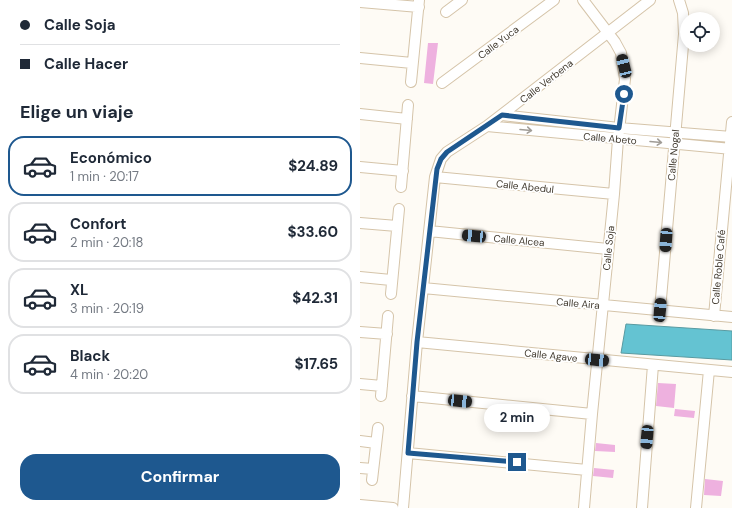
<!DOCTYPE html>
<html lang="es">
<meta charset="utf-8">
<style>
:root{--surface:#fff;--page:#f2f2f3;--text:#1f2937;--muted:#747a83;--line:#e0e1e3;--accent:#1e588f}
body{margin:0;font-family:"DM Sans",sans-serif;background:var(--page);color:var(--text);height:100vh;display:flex;flex-direction:column;font-size:15px;white-space:nowrap}
*{box-sizing:border-box;margin:0}
p{font-size:13px;color:var(--muted)}
.icon{flex:none;width:22px;height:22px;fill:none;stroke:currentColor;stroke-width:2;stroke-linecap:round;stroke-linejoin:round}
.map{position:relative;flex:1;overflow:hidden}
.sheet{display:flex;flex-direction:column;background:var(--surface);width:360px}
.sheet>*{flex:none}
.hud{display:grid;align-content:center;height:88px;padding:0 20px;background:var(--surface)}
.tools{position:absolute;left:320px;top:12px;display:grid;gap:8px}
.tools a{display:grid;place-items:center;width:40px;height:40px;border-radius:50%;background:var(--surface);box-shadow:0 2px 10px #0003;font-size:20px}
.end{position:absolute;width:18px;height:18px;margin:-9px;border:5px solid #1e588f;background:#fff;box-shadow:0 0 0 2px #fff}
.from{border-radius:50%}
.bubble{position:absolute;height:28px;border-radius:14px;background:var(--surface);box-shadow:0 2px 10px #0003;font-size:13px;font-weight:700;line-height:28px;text-align:center}
.car{position:absolute;width:12px;height:24px;margin:-12px -6px;border-radius:5px;box-shadow:0 0 3px 1px #0007;background:linear-gradient(#222 24%,#8ab4d8 0 40%,#222 0 76%,#8ab4d8 0 86%,#222 0)}
.hud b{display:flex;align-items:center;gap:14px;height:38px;font-size:15px}
.hud b+b{border-top:1px solid var(--line)}
.hud i{width:10px;height:10px;background:var(--text)}
ul{padding:0;list-style:none}
li{display:flex;align-items:center;gap:12px;height:60px;margin:0 8px 6px;padding:0 12px;border:2px solid var(--line);border-radius:16px}
li div{flex:1}
li b{display:block;font-size:15px}
li em{font-style:normal;font-weight:700}
li.on{border-color:var(--accent)}
li>.icon{width:36px;height:36px;stroke-width:1.5}
h2{padding:0 20px;font-size:18px;line-height:48px}
.primary-button{display:flex;gap:8px;margin-top:auto;padding:8px 20px}
.primary-button a{flex:1;height:46px;border-radius:16px;background:var(--accent);color:#fff;font-size:16px;font-weight:700;line-height:46px;text-align:center}
main{display:flex;flex:1;min-height:0}
.map>svg:first-child{display:block}
.water{fill:#64c3d2;stroke:#599aa1}
.building{fill:#eeb1df}
.lines{fill:none;stroke-linecap:round;stroke-linejoin:round}
.minor-casing{stroke:#d5c4a9;stroke-width:12}
.minor{stroke:#fff;stroke-width:10}
.oneway{stroke:#a09c96}
.route{stroke:#1e588f;stroke-width:5}
.labels{text-anchor:middle;stroke-width:3.5;stroke-linejoin:round;paint-order:stroke}
.street-label{font-size:10px;fill:#40392e;stroke:#fff}
</style>
<main>
<section class="sheet">
<div class="hud">
<b><i class="from"></i>Calle Soja</b>
<b><i></i>Calle Hacer</b>
</div>
<h2>Elige un viaje</h2>
<ul>
<li class="on"><svg class="icon" aria-label="car" viewBox="0 0 24 24"><path d="M5 17H2v-5l4-1 3-4h7l3 4 3 1v5h-3M9 17h6M6 11h13"/><circle cx="7" cy="17" r="2"/><circle cx="17" cy="17" r="2"/></svg><div><b>Económico</b><p>1 min · 20:17</p></div><em>$24.89</em></li>
<li><svg class="icon" aria-label="car" viewBox="0 0 24 24"><path d="M5 17H2v-5l4-1 3-4h7l3 4 3 1v5h-3M9 17h6M6 11h13"/><circle cx="7" cy="17" r="2"/><circle cx="17" cy="17" r="2"/></svg><div><b>Confort</b><p>2 min · 20:18</p></div><em>$33.60</em></li>
<li><svg class="icon" aria-label="car" viewBox="0 0 24 24"><path d="M5 17H2v-5l4-1 3-4h7l3 4 3 1v5h-3M9 17h6M6 11h13"/><circle cx="7" cy="17" r="2"/><circle cx="17" cy="17" r="2"/></svg><div><b>XL</b><p>3 min · 20:19</p></div><em>$42.31</em></li>
<li><svg class="icon" aria-label="car" viewBox="0 0 24 24"><path d="M5 17H2v-5l4-1 3-4h7l3 4 3 1v5h-3M9 17h6M6 11h13"/><circle cx="7" cy="17" r="2"/><circle cx="17" cy="17" r="2"/></svg><div><b>Black</b><p>4 min · 20:20</p></div><em>$17.65</em></li>
</ul>
<div class="primary-button"><a>Confirmar</a></div>
</section>
<div class="map">
<svg width="372" height="508" viewBox="0 0 372 508">
<rect width="100%" height="100%" fill="#fefbf5"/>
<path class="water" d="M266,324l106,7v29l-111,-7z"/>
<path class="building" d="M68,43h10l-5,41 -9,-1z
M298,383l18,1 -2,24 -18,-2z
M315,409l20,2 -1,7 -20,-2z
M236,443l19,2v7l-20,-1z
M234,468l20,2 -1,8 -20,-2z
M345,479l18,2 -2,15 -17,-1z"/>
<g class="lines">
<defs>
<path id="minor" d="M223,0l32,42 6,11 4,26 -7,60 -4,55 -22,220 -8,94
M0,2l59,5
M86,12l16,-12
M0,58l52,5
M51,82l8,-82
M82,83l112,-83
M0,114l47,5
M142,115l117,13 113,9
M127,126l245,23
M0,167l43,4
M75,177l179,17
M41,187l7,-82
M0,223l37,3
M69,231l179,18
M0,277l31,3
M63,288l309,29
M31,294l8,-85
M300,310l24,-276 -1,-21 -4,-13
M354,316l18,-194
M0,332l27,2
M57,342l315,30
M0,384l22,2
M21,396l7,-80
M52,396l180,18
M0,441l16,2
M48,453l179,17
M0,468l13,1
M12,480l6,-52
M0,505l33,3
M43,508l14,-166 18,-165 6,-18 6,-7 40,-26 163,-126
M282,508l11,-143
M336,508l13,-138"/>
</defs>
<use href="#minor" class="minor-casing"/>
<use href="#minor" class="minor"/>
</g>
<defs><path id="oneway-shaft" d="M-6 0H5M1.5-3L5.5 0L1.5 3" fill="none" stroke-width="1.6" stroke-linecap="round" stroke-linejoin="round"/></defs>
<g class="oneway">
<use href="#oneway-shaft" transform="translate(166 130) rotate(5)"/>
<use href="#oneway-shaft" transform="translate(296 142) rotate(5)"/>
</g>
<g class="lines">
<path class="route" d="M157,462l-109,-9 9,-111 20,-173 4,-10 6,-7 55,-37 117,13 5,-34"/>
</g>
<g class="labels">
<g class="street-label">
<text transform="translate(138 42) rotate(-37)" y="4">Calle Yuca</text>
<text transform="translate(186 81) rotate(-38)" y="4">Calle Verbena</text>
<text transform="translate(250 138) rotate(5)" y="4">Calle Abeto</text>
<text transform="translate(313 155) rotate(-85)" y="4">Calle Nogal</text>
<text transform="translate(165 186) rotate(6)" y="4">Calle Abedul</text>
<text transform="translate(159 240) rotate(5)" y="4">Calle Alcea</text>
<text transform="translate(248 248) rotate(-84)" y="4">Calle Soja</text>
<text transform="translate(358 267) rotate(-85)" y="4">Calle Roble Café</text>
<text transform="translate(218 303) rotate(5)" y="4">Calle Aira</text>
<text transform="translate(191 355) rotate(6)" y="4">Calle Agave</text>
</g>
</g>
</svg>
<div class="tools">
<a><svg class="icon" aria-label="locate" viewBox="0 0 24 24"><circle cx="12" cy="12" r="6"/><path d="M12 2v4M12 18v4M2 12h4M18 12h4"/></svg></a>
</div>
<i class="end from" style="left:264px;top:94px"></i>
<i class="end" style="left:157px;top:462px"></i>
<div class="bubble" style="left:124px;top:404px;width:66px">2 min</div>
<i class="car" style="left:264px;top:66px;rotate:346deg"></i>
<i class="car" style="left:114px;top:236px;rotate:275deg"></i>
<i class="car" style="left:306px;top:240px;rotate:184deg"></i>
<i class="car" style="left:300px;top:310px;rotate:5deg"></i>
<i class="car" style="left:237px;top:360px;rotate:96deg"></i>
<i class="car" style="left:100px;top:401px;rotate:96deg"></i>
<i class="car" style="left:287px;top:437px;rotate:185deg"></i>
</div>
</main>
